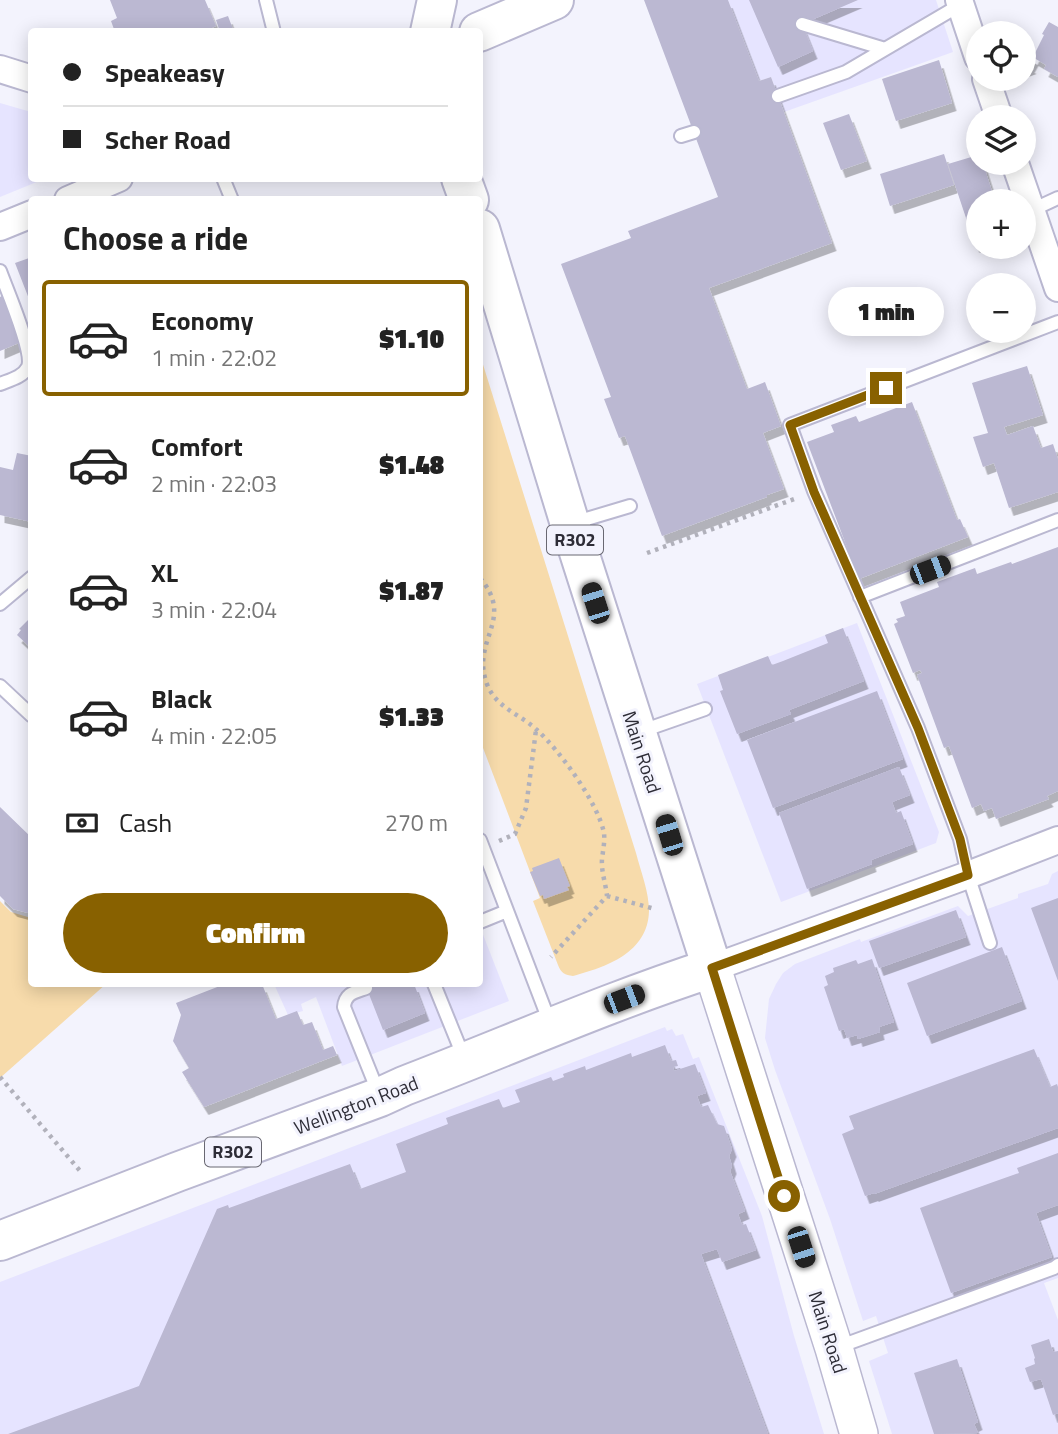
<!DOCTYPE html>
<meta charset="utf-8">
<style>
:root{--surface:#fff;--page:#f6f6f6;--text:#222;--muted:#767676;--line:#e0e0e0;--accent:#886100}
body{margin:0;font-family:"Titillium Web",sans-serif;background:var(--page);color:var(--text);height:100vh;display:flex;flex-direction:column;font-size:26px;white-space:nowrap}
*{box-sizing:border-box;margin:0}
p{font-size:23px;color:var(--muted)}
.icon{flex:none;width:38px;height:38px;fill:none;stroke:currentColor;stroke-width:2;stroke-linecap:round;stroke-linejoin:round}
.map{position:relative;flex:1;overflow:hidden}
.drawer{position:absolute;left:28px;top:196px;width:455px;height:791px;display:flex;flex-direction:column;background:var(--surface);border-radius:7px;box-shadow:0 4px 18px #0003}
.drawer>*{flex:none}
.hud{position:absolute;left:28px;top:28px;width:455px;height:154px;border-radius:7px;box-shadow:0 4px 18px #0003;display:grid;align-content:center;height:154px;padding:0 35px;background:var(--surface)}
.fabs{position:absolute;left:966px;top:21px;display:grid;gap:14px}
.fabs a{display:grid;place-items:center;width:70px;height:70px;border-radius:50%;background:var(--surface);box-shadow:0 4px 18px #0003;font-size:35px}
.end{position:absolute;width:32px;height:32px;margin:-16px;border:9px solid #886100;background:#fff;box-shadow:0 0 0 4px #fff}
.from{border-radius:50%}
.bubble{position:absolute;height:49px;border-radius:24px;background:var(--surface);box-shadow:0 4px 18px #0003;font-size:23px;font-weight:800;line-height:49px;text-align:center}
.car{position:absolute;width:21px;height:42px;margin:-21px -10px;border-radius:9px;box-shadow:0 0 5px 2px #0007;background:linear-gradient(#222 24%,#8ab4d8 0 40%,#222 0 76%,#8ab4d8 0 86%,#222 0)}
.hud b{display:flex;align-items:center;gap:24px;height:66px;font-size:26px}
.hud b+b{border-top:2px solid var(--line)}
.hud i{width:18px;height:18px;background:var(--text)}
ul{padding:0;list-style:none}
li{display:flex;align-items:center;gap:21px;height:116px;margin:0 14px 10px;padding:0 21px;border:4px solid transparent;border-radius:7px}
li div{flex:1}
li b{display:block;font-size:26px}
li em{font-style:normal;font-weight:800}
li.on{border-color:var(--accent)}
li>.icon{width:63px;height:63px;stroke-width:1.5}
h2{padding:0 35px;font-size:32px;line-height:84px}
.pay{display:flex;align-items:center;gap:18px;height:77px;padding:0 35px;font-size:26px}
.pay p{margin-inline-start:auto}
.action{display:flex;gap:14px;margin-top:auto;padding:14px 35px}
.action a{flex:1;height:80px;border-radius:42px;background:var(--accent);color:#fff;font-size:28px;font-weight:800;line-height:80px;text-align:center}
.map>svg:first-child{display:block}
.built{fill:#e6e4ff}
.green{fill:#f7dbab}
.building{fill:#bbb8d2;filter:url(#shadow)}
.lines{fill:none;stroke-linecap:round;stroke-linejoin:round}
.service-casing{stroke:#bab8d1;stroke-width:16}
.minor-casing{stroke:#bab8d1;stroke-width:30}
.secondary-casing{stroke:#bab8d1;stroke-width:40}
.primary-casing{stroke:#bab8d1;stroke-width:42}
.path{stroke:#b1b1bb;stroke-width:4.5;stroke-dasharray:3.5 5;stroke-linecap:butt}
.service{stroke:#fff;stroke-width:12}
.minor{stroke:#fff;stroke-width:26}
.secondary{stroke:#fff;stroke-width:37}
.primary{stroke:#fff;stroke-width:38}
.route{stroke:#886100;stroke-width:9}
.labels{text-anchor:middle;stroke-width:6;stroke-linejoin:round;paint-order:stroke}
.shield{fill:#f3f3fd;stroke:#696872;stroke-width:2}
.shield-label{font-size:18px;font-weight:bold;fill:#2e2d37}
.street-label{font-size:19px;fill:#2e2d37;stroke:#f3f3fd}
</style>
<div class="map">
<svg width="1058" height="1434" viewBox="0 0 1058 1434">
<defs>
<filter id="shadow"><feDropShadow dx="4.5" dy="8" stdDeviation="0" flood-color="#0004"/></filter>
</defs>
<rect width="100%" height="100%" fill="#f3f3fd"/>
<path class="built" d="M728,0h208l17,52 -169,60 -13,-35 -12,4z
M0,103l31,9 1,66 12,1 -44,18z
M857,623l82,209 -3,11 -155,59 -84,-218z
M1058,871v407l-14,5 14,37v114h-166l-23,-73 19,-8 -12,-37 -13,5 -33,-102 -55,-149 -10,-32 4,-39 7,-15 7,-11 12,-9 65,-25 1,3 97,-36 10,10 50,-18v-4l30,-10 4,-10z
M480,927l29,74 -167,65 -26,-69 -15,7 2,7 -15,4 -14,-31h206z
M665,1027l2,4 5,-2 4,7 7,-2 10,25 6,-2 63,159 32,120 30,98h-824v-152z"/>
<path class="green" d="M480,355l156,498c5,19 13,39 13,58 -1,42 -43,56 -76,65 -8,-1 -12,-3 -15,-11l-25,-64 7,-3 -60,-158z
M0,901l11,11 20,6 1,66h74l-106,94z"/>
<path class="building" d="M110,0h95l11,26 -13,6h-88l-4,-11 6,-3z
M644,0h84l31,81 12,-4 61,166 -123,45 38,101 18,-7 16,44 -18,7 21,56 -17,6v2l-105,39 -37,-100 -6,2 -15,-39 7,-2 -50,-133 70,-26 -3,-7 90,-34z
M749,0h109l-56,24 11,27 -35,16z
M228,16l6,16h-14l-4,-12z
M1049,22l9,5v50l-14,-8 2,-4 -12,-7 -4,7 2,1 -8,3v-17l9,5 11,-22 -2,-1z
M939,60l13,43 -56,18 -14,-42z
M849,114l18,47 -26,9 -18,-47z
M944,154l10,31 -64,21 -10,-32z
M978,155v8h5l12,38h-17v43l-3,1 -27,-81z
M32,257v47h-1l-16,-41z
M2,296l19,46 -21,9v-54z
M1027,366l16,49 -39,12 3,8 26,-9 8,22 12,-4 5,15v33l-49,16 -15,-45 -11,4 -10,-30 15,-4 -16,-50z
M912,402l45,118 3,-1 8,18 -109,42 -52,-137 27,-10 -3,-7 25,-9 3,6z
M17,453l15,3v18h-2l-2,10 4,1v37l-32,-7v-48l13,3z
M1058,547v244l-11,5 2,3 -53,20 -4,-11 -8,3 -3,-7 -9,4 -23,-62 -5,2 -27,-73 5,-2 -2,-3 -7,3 -19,-49 4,-2 -2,-3 9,-3 -5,-14 39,-15 -2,-5 38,-14 2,6 34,-12 1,2z
M32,616v33l-15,-14 4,-5 -2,-1z
M843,628l21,53 -75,29 2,4 -54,20 -17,-43 3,-1 -5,-15 50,-19 4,9 11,-4 45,-18 -3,-8z
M877,691l26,68 -130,49 -26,-68z
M899,767l11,28 -18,7 4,11 5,-2 12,33 -42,16 1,4 -65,25 -28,-76z
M0,807l32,31v76l-19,-5 -13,-13z
M559,858l11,28 -3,1 2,3 -25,9 -1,-4 -3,1 -10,-24 3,-1 -1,-3z
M1058,898v83l-27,-73z
M956,910l10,27 -87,31 -10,-27z
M1002,947l20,54 -95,35 -20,-53z
M872,959l22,63 -15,5 1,5 -22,7 -1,-4 -10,3 -3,-9 -5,2 -15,-44 4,-2 -3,-9 9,-4 -1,-4 23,-8 2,4z
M225,984h28l1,3 8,-3 14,35 21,-8 6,14 9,-3 11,28 10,-4 4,9 -133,52 -22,-35 7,-4 -16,-27 8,-26 -5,-12z
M365,984h49l11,29 -42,17z
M665,1045l6,16 5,-1 2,6 -5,1 1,4 21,-7 11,29 -9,3 4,11 7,-2 9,19 7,2 8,23 -3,7 3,10 -2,5 15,40 -7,3 4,11 4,-1 10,26 -34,12 -5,-13 -16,5 67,180h-760l131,-48 78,-177 11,-4 1,3 121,-44 10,25 46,-17 -10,-28 52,-20 -2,-6 53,-19 4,9 17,-6 -5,-12 36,-13 2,4 11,-4 -1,-3 22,-8 1,4 45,-17 1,4z
M1034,1049l16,38 7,-3 1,3v41l-184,66v-1l-9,3 -23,-62 12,-5 -5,-13z
M1058,1153v52l-22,8 16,44 -101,36 -31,-85 99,-35 -2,-5z
M1049,1339l4,13 5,-1v62l-5,2 -12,-36 -11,3 -5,-14 10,-4 -1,-5 1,-1 -4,-13z
M957,1359l21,63 -4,2 4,9 -44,1 -20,-61z"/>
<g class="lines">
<defs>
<path id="service" d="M266,0l8,32
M802,24l83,25
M778,96l68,-24 114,-67
M681,136l13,-4
M223,178l9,22
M1032,210l26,-12
M0,271c6,17 34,81 28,96 -5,10 -18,13 -28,17
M573,523l57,-17
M860,597l198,-77
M0,604l32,-27
M0,686l32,30
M639,732l66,-23
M480,840l70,183
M480,922l27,-11
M990,943l-22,-68 -8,-36 -42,-111 -104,-237 -24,-66 268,-103
M434,984l30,74
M366,988c-11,4 -21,5 -22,19l35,87
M838,1347l216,-79 4,-3"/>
<path id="minor" d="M959,0l19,57
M0,69l32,10
M986,79l13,38
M1015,163l43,125
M68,200l51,-22
M0,227l32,-13
M712,968l256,-93 90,-35"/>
<path id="secondary" d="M712,968l122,380 25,86"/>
<path id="primary" d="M430,32l7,-32
M479,32l75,-32
M461,178l8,22
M0,1241l177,-69 203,-75 24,-11c102,-39 203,-84 308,-118l-142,-444 -90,-295"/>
</defs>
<use href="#service" class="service-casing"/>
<use href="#minor" class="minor-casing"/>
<use href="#secondary" class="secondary-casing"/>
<use href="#primary" class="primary-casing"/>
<path class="path" d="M647,553l150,-55
M480,578c36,42 -10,62 7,106 9,24 33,30 50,46 23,21 61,73 67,103 1,9 -1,17 -2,26 -1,12 4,26 5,37l-56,61
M499,841l16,-7 11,-26 10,-78
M607,896l48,13
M0,1077l81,95"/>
<use href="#service" class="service"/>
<use href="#minor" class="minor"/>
<use href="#secondary" class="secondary"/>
<use href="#primary" class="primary"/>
</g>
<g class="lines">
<path class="route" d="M784,1196l-72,-228 256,-93 -8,-36 -42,-111 -104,-236 -24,-67 96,-37"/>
</g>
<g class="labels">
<g class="shield">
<rect x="547" y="525.5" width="56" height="29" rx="5"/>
<rect x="205" y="1137.5" width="56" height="29" rx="5"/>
</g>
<g class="shield-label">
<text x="575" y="546">R302</text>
<text x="233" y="1158">R302</text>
</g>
<g class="street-label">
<text transform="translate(642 752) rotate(72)" y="7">Main Road</text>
<text transform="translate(356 1105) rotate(-21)" y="7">Wellington Road</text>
<text transform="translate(828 1332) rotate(72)" y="7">Main Road</text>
</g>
</g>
</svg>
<div class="fabs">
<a><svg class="icon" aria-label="locate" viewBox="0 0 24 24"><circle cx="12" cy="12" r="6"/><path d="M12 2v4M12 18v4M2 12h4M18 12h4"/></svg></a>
<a><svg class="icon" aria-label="layers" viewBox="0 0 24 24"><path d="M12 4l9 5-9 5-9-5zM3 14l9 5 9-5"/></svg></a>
<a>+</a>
<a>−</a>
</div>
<i class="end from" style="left:784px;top:1196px"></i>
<i class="end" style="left:886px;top:388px"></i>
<div class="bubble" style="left:828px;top:287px;width:116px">1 min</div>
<i class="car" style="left:930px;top:570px;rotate:69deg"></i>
<i class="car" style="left:595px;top:603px;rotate:342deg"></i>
<i class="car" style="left:669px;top:835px;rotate:343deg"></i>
<i class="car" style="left:624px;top:999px;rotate:69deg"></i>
<i class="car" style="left:801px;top:1247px;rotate:162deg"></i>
<div class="hud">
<b><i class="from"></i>Speakeasy</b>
<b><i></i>Scher Road</b>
</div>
<section class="drawer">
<h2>Choose a ride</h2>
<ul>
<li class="on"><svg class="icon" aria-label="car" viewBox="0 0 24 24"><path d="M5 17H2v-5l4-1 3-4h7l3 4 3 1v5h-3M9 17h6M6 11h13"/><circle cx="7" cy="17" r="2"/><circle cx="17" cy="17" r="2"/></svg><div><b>Economy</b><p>1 min · 22:02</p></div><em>$1.10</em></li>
<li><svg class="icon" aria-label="car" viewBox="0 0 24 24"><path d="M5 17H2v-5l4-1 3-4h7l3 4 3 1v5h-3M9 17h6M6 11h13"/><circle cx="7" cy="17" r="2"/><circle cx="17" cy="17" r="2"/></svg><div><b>Comfort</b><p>2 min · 22:03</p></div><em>$1.48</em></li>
<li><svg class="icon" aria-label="car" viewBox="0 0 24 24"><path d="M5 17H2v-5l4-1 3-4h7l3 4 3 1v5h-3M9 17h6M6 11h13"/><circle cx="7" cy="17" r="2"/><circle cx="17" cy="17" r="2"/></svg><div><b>XL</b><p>3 min · 22:04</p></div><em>$1.87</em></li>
<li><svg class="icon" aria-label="car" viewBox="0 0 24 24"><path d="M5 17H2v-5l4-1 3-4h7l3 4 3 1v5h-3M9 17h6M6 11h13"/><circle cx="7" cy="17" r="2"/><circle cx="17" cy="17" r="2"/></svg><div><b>Black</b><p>4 min · 22:05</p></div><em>$1.33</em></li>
</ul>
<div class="pay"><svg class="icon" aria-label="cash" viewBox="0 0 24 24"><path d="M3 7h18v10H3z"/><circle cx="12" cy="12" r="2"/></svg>Cash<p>270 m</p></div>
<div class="action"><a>Confirm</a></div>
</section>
</div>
